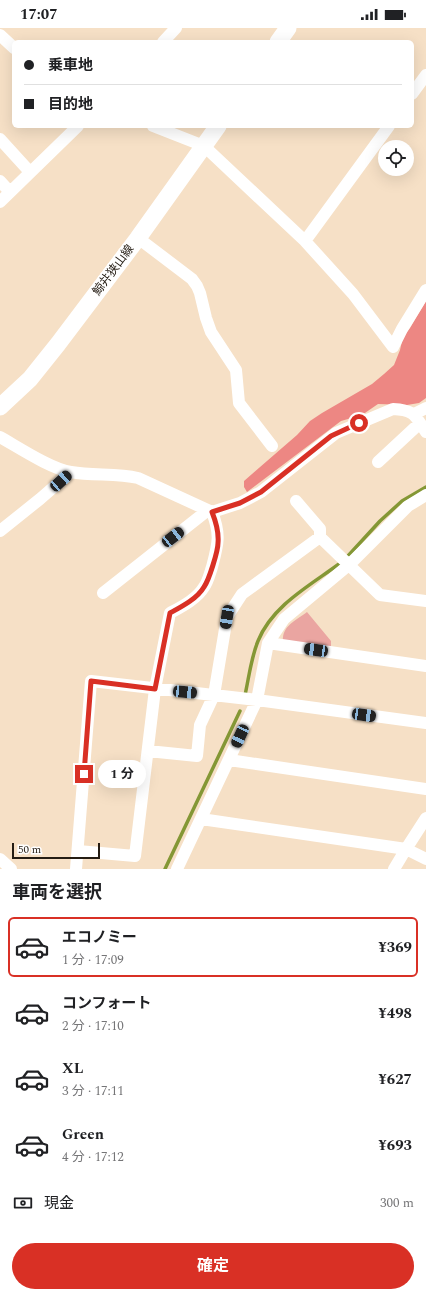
<!DOCTYPE html>
<html lang="ja">
<meta charset="utf-8">
<style>
:root{--surface:#fff;--page:#f6f6f6;--text:#202124;--muted:#757577;--line:#e0e0e0;--accent:#d93025}
body{margin:0;font-family:Spectral,"Noto Sans JP",serif;background:var(--page);color:var(--text);height:100vh;display:flex;flex-direction:column;font-size:15px;white-space:nowrap}
*{box-sizing:border-box;margin:0}
p{font-size:13px;color:var(--muted)}
.icon{flex:none;width:22px;height:22px;fill:none;stroke:currentColor;stroke-width:2;stroke-linecap:round;stroke-linejoin:round}
.map{position:relative;height:841px;overflow:hidden}
.panel{display:flex;flex-direction:column;background:var(--surface);flex:1}
.panel>*{flex:none}
.banner{position:absolute;left:12px;top:12px;width:402px;height:88px;border-radius:6px;box-shadow:0 4px 16px #0002;display:grid;align-content:center;height:88px;padding:0 12px;background:var(--surface)}
.buttons{position:absolute;left:378px;top:112px;display:grid;gap:8px}
.buttons a{display:grid;place-items:center;width:36px;height:36px;border-radius:50%;background:var(--surface);box-shadow:0 4px 16px #0002;font-size:20px}
.scale{position:absolute;left:12px;bottom:10px;width:88px;box-sizing:border-box;padding-left:4px;border:2px solid #241c13;border-top:0;font-size:11px;line-height:14px;white-space:nowrap;color:#241c13;-webkit-text-stroke:3px #fff;paint-order:stroke}
.end{position:absolute;width:18px;height:18px;margin:-9px;border:5px solid #d93025;background:#fff;box-shadow:0 0 0 2px #fff}
.from{border-radius:50%}
.bubble{position:absolute;height:28px;border-radius:14px;background:var(--surface);box-shadow:0 4px 16px #0002;font-size:13px;font-weight:700;line-height:28px;text-align:center}
.car{position:absolute;width:12px;height:24px;margin:-12px -6px;border-radius:5px;box-shadow:0 0 3px 1px #0007;background:linear-gradient(#222 24%,#8ab4d8 0 40%,#222 0 76%,#8ab4d8 0 86%,#222 0)}
.banner b{display:flex;align-items:center;gap:14px;height:38px;font-size:15px}
.banner b+b{border-top:1px solid var(--line)}
.banner i{width:10px;height:10px;background:var(--text)}
ul{padding:0;list-style:none}
li{display:flex;align-items:center;gap:12px;height:60px;margin:0 8px 6px;padding:0 4px;border:2px solid transparent;border-radius:6px}
li div{flex:1}
li b{display:block;font-size:15px}
li em{font-style:normal;font-weight:700}
li.current{border-color:var(--accent)}
li>.icon{width:36px;height:36px;stroke-width:1.5}
h2{padding:0 12px;font-size:18px;line-height:48px}
.pay{display:flex;align-items:center;gap:10px;height:44px;padding:0 12px;font-size:15px}
.pay p{margin-inline-start:auto}
.primary-button{display:flex;gap:8px;margin-top:auto;padding:8px 12px}
.primary-button a{flex:1;height:46px;border-radius:24px;background:var(--accent);color:#fff;font-size:16px;font-weight:700;line-height:46px;text-align:center}
.status{display:flex;justify-content:space-between;align-items:center;height:28px;padding:0 20px;background:var(--surface);direction:ltr}
.status svg{height:11px;fill:currentColor}
.map>svg:first-child{display:block}
.green{fill:#eaa5a1}
.forest{fill:#ed8783}
.lines{fill:none;stroke-linecap:round;stroke-linejoin:round}
.stream{stroke:#849735;stroke-width:3.5}
.street{stroke:#fff;stroke-width:12}
.secondary{stroke:#fff;stroke-width:17}
.route{stroke:#d93025;stroke-width:5}
.labels{text-anchor:middle;stroke-width:3.5;stroke-linejoin:round;paint-order:stroke}
.street-label{font-size:12px;fill:#241c13;stroke:#fff}
</style>
<div class="status"><b>17:07</b><svg viewBox="0 0 49 12"><path d="M0 12V9h3v3zM5 12V6h3v6zM10 12V3h3v9zM15 12V0h3v12zM26 1h20v11H26zM47 4h2v5h-2z"/></svg></div>
<div class="map">
<svg width="426" height="841" viewBox="0 0 426 841">
<rect width="100%" height="100%" fill="#f6e0c6"/>
<path class="green" d="M307,584l24,29v7l-48,-7c-1,-15 12,-20 24,-29z"/>
<path class="forest" d="M426,273v97l-7,5 -12,2 -29,-1 -16,11 -21,6 -94,71 -3,-5v-6l53,-46 13,-14 12,-8 50,-29 12,-10 10,-9 6,-15 3,-13 7,-9z"/>
<g class="lines">
<path class="stream" d="M347,529l33,-36 22,-20 24,-14
M245,667c4,-18 6,-37 13,-54 14,-35 51,-55 81,-77
M165,841l75,-158"/>
<path class="street" d="M0,7l14,13
M163,14l13,-14
M412,66l14,-19
M153,98l51,20 101,95 48,53 40,53 9,-18 24,-39
M0,111l30,33
M0,153l10,11
M0,174l78,-76
M138,210l54,41 5,7 3,7 6,25 5,14 25,38 3,33 33,43
M305,213l84,-115
M414,386l12,-6
M0,409c18,10 51,32 71,35 22,4 45,1 67,6l74,34 28,-9 21,-11 75,-59 57,-24c22,1 22,7 33,23
M378,434l42,-39
M296,473l24,28v8
M0,503l40,-32 31,-27
M103,565l105,-83
M268,615l158,23
M148,723l49,5 3,-31 14,-30 13,-78 15,-23 78,-57 60,58 46,6
M229,732l197,29
M201,791l205,30 20,10
M78,823l57,5 20,-167 15,-76c11,-6 27,-14 34,-26 4,-5 6,-14 8,-20 6,-23 9,-32 0,-55
M0,831l11,10
M76,841l15,-188 166,19 169,23
M177,841l80,-169 11,-57 16,-24 66,-55 58,-58 18,-11
M394,841l12,-20 20,-31"/>
<path class="secondary" d="M278,14l10,-14
M0,379l30,-28 28,-35 80,-106 80,-112"/>
</g>
<g class="lines">
<path class="route" d="M84,746l7,-93 64,8 15,-76c11,-6 27,-14 34,-26 5,-7 14,-36 14,-44 1,-11 -2,-21 -6,-31l28,-9 21,-11 70,-56 28,-13"/>
</g>
<g class="labels">
<g class="street-label">
<text transform="translate(113 242) rotate(-53)" y="4">鯨井狭山線</text>
</g>
</g>
</svg>
<div class="buttons">
<a><svg class="icon" aria-label="locate" viewBox="0 0 24 24"><circle cx="12" cy="12" r="6"/><path d="M12 2v4M12 18v4M2 12h4M18 12h4"/></svg></a>
</div>
<div class="scale">50 m</div>
<i class="end from" style="left:359px;top:395px"></i>
<i class="end" style="left:84px;top:746px"></i>
<div class="bubble" style="left:98px;top:732px;width:48px">1 分</div>
<i class="car" style="left:61px;top:453px;rotate:48deg"></i>
<i class="car" style="left:173px;top:509px;rotate:52deg"></i>
<i class="car" style="left:227px;top:589px;rotate:189deg"></i>
<i class="car" style="left:316px;top:622px;rotate:278deg"></i>
<i class="car" style="left:185px;top:664px;rotate:95deg"></i>
<i class="car" style="left:364px;top:687px;rotate:98deg"></i>
<i class="car" style="left:240px;top:708px;rotate:205deg"></i>
<div class="banner">
<b><i class="from"></i>乗車地</b>
<b><i></i>目的地</b>
</div>
</div>
<section class="panel">
<h2>車両を選択</h2>
<ul>
<li class="current"><svg class="icon" aria-label="car" viewBox="0 0 24 24"><path d="M5 17H2v-5l4-1 3-4h7l3 4 3 1v5h-3M9 17h6M6 11h13"/><circle cx="7" cy="17" r="2"/><circle cx="17" cy="17" r="2"/></svg><div><b>エコノミー</b><p>1 分 · 17:09</p></div><em>¥369</em></li>
<li><svg class="icon" aria-label="car" viewBox="0 0 24 24"><path d="M5 17H2v-5l4-1 3-4h7l3 4 3 1v5h-3M9 17h6M6 11h13"/><circle cx="7" cy="17" r="2"/><circle cx="17" cy="17" r="2"/></svg><div><b>コンフォート</b><p>2 分 · 17:10</p></div><em>¥498</em></li>
<li><svg class="icon" aria-label="car" viewBox="0 0 24 24"><path d="M5 17H2v-5l4-1 3-4h7l3 4 3 1v5h-3M9 17h6M6 11h13"/><circle cx="7" cy="17" r="2"/><circle cx="17" cy="17" r="2"/></svg><div><b>XL</b><p>3 分 · 17:11</p></div><em>¥627</em></li>
<li><svg class="icon" aria-label="car" viewBox="0 0 24 24"><path d="M5 17H2v-5l4-1 3-4h7l3 4 3 1v5h-3M9 17h6M6 11h13"/><circle cx="7" cy="17" r="2"/><circle cx="17" cy="17" r="2"/></svg><div><b>Green</b><p>4 分 · 17:12</p></div><em>¥693</em></li>
</ul>
<div class="pay"><svg class="icon" aria-label="cash" viewBox="0 0 24 24"><path d="M3 7h18v10H3z"/><circle cx="12" cy="12" r="2"/></svg>現金<p>300 m</p></div>
<div class="primary-button"><a>確定</a></div>
</section>
